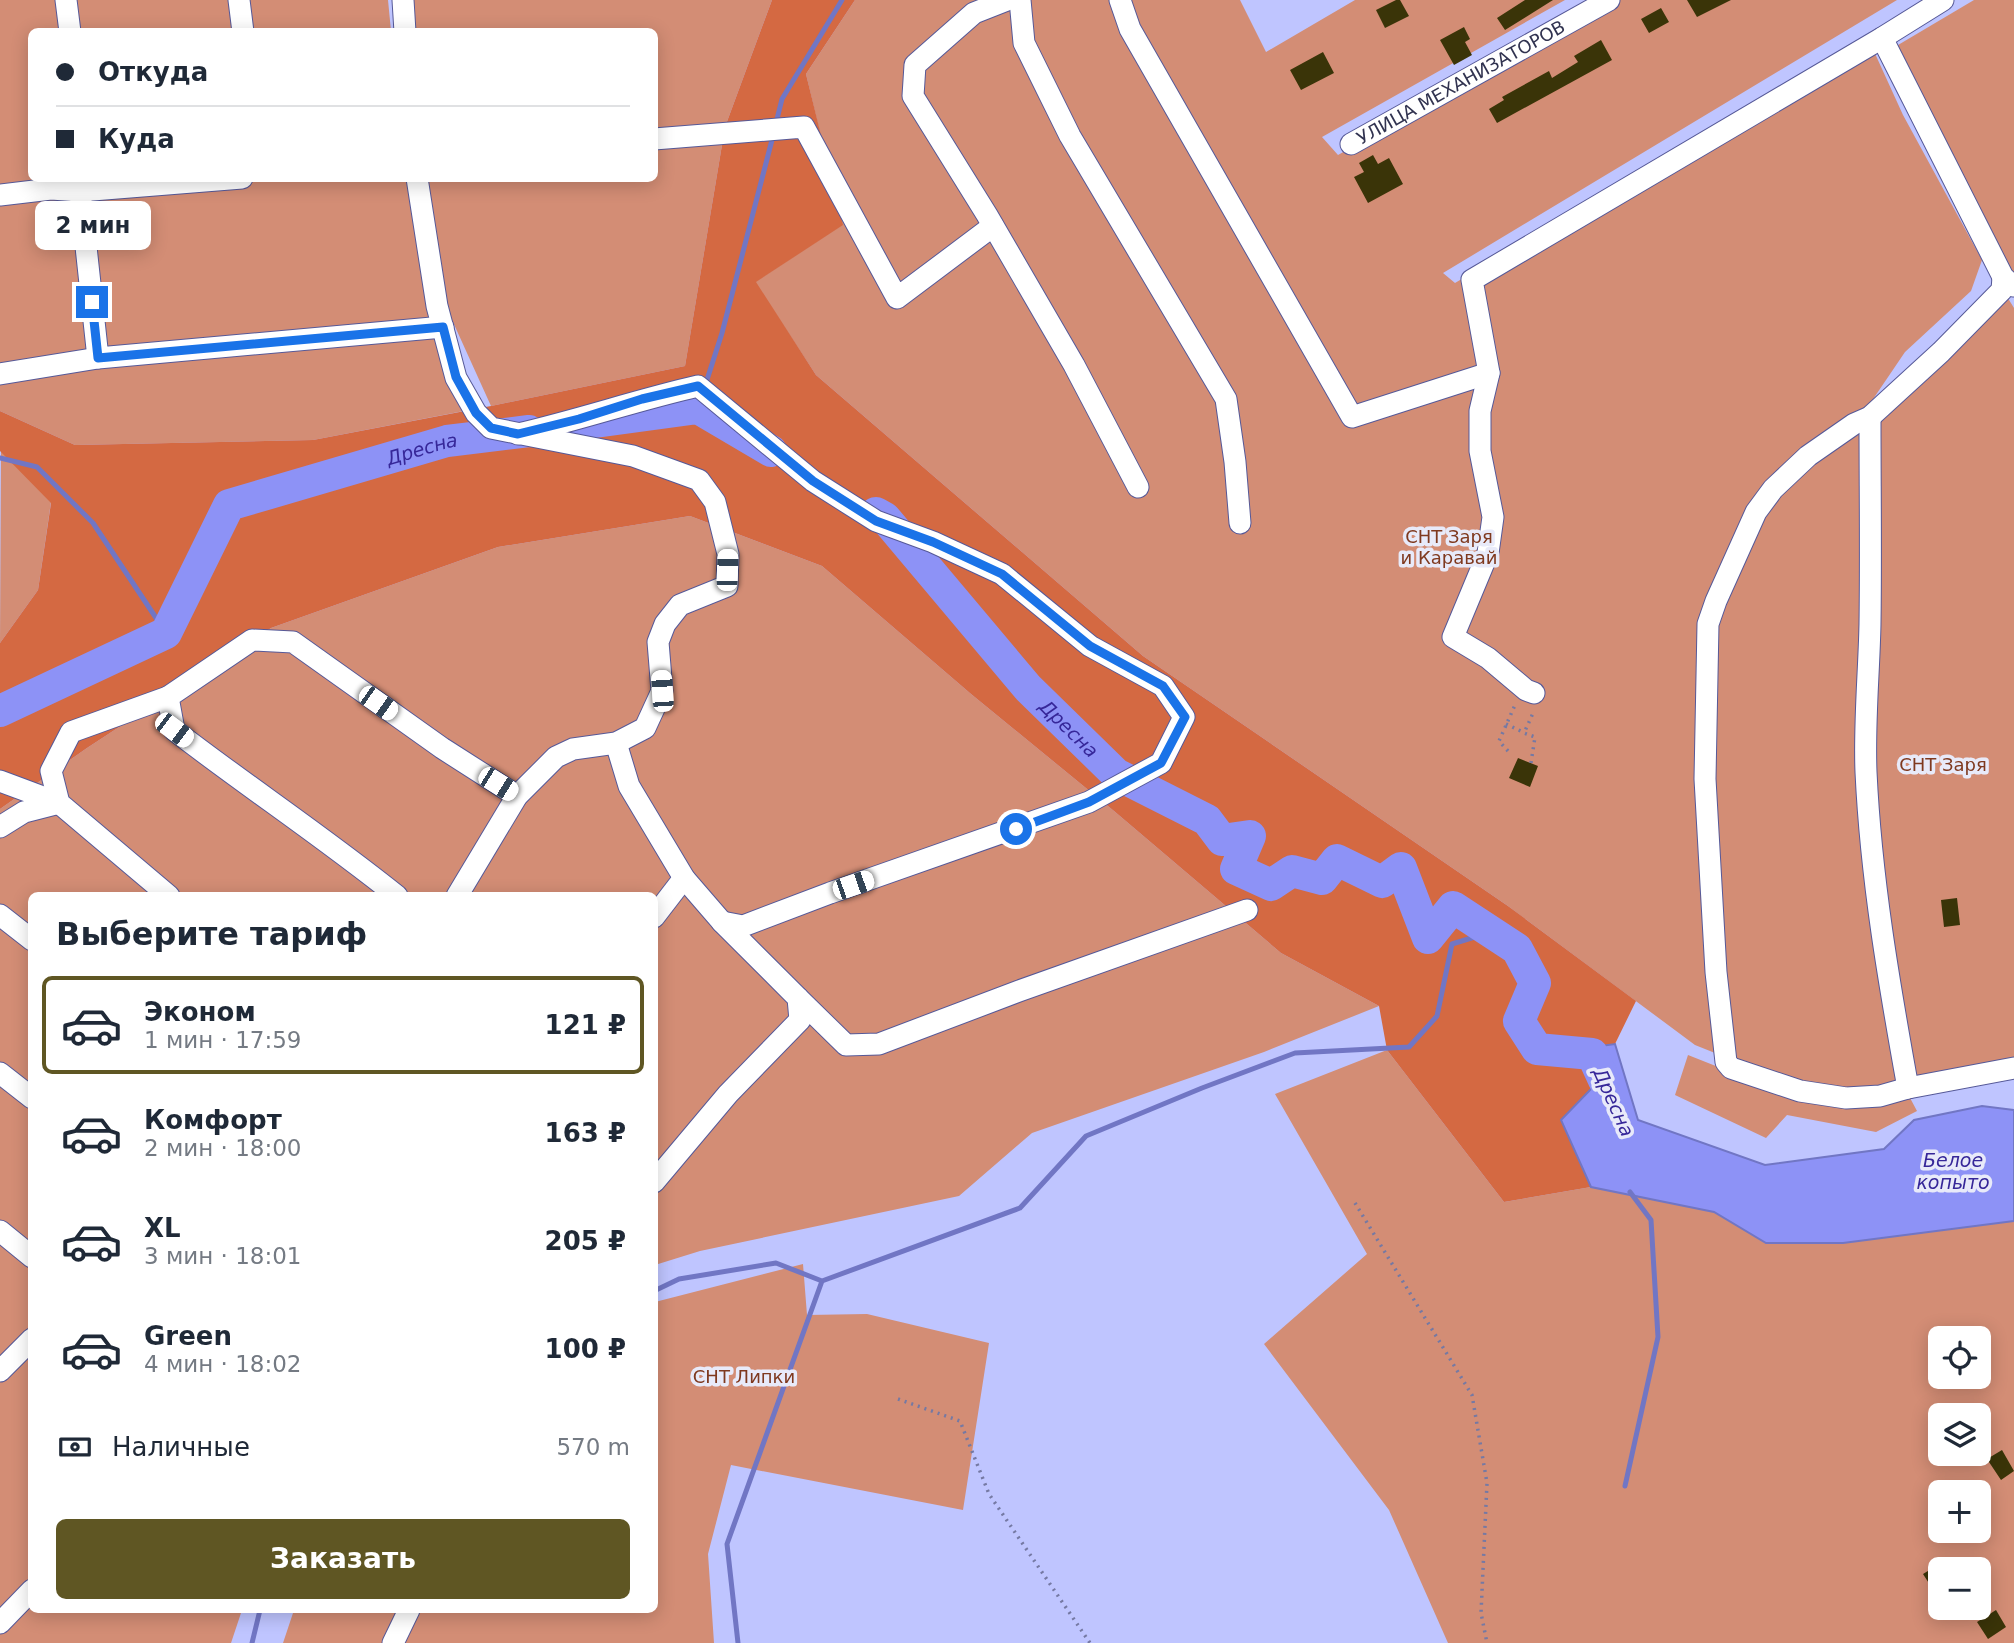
<!DOCTYPE html>
<html lang="ru">
<meta charset="utf-8">
<style>
:root{--surface:#fff;--page:#f6f6f7;--text:#1f2937;--muted:#747a83;--line:#e0e1e3;--accent:#5f5623}
body{margin:0;font-family:"DejaVu Sans",sans-serif;background:var(--page);color:var(--text);height:100vh;display:flex;flex-direction:column;font-size:26px;white-space:nowrap}
*{box-sizing:border-box;margin:0}
p{font-size:23px;color:var(--muted)}
.icon{flex:none;width:38px;height:38px;fill:none;stroke:currentColor;stroke-width:2;stroke-linecap:round;stroke-linejoin:round}
.map{position:relative;flex:1;overflow:hidden}
.sheet{position:absolute;left:28px;top:892px;width:630px;height:721px;display:flex;flex-direction:column;background:var(--surface);border-radius:10px;box-shadow:0 4px 18px #0003}
.sheet>*{flex:none}
.hud{position:absolute;left:28px;top:28px;width:630px;height:154px;border-radius:10px;box-shadow:0 4px 18px #0003;display:grid;align-content:center;height:154px;padding:0 28px;background:var(--surface)}
.fabs{position:absolute;left:1928px;top:1326px;display:grid;gap:14px}
.fabs a{display:grid;place-items:center;width:63px;height:63px;border-radius:10px;background:var(--surface);box-shadow:0 4px 18px #0003;font-size:35px}
.end{position:absolute;width:32px;height:32px;margin:-16px;border:9px solid #1a73e8;background:#fff;box-shadow:0 0 0 4px #fff}
.from{border-radius:50%}
.bubble{position:absolute;height:49px;border-radius:10px;background:var(--surface);box-shadow:0 4px 18px #0003;font-size:23px;font-weight:600;line-height:49px;text-align:center}
.car{position:absolute;width:21px;height:42px;margin:-21px -10px;border-radius:9px;box-shadow:0 0 5px 2px #0007;background:linear-gradient(#fff 24%,#345 0 40%,#fff 0 76%,#345 0 86%,#fff 0)}
.hud b{display:flex;align-items:center;gap:24px;height:66px;font-size:26px}
.hud b+b{border-top:2px solid var(--line)}
.hud i{width:18px;height:18px;background:var(--text)}
ul{padding:0;list-style:none}
li{display:flex;align-items:center;gap:21px;height:98px;margin:0 14px 10px;padding:0 14px;border:4px solid transparent;border-radius:10px}
li div{flex:1}
li b{display:block;font-size:26px}
li em{font-style:normal;font-weight:600}
li.on{border-color:var(--accent)}
li>.icon{width:63px;height:63px;stroke-width:1.5}
h2{padding:0 28px;font-size:32px;line-height:84px}
.pay{display:flex;align-items:center;gap:18px;height:77px;padding:0 28px;font-size:26px}
.pay p{margin-inline-start:auto}
.primary-button{display:flex;gap:14px;margin-top:auto;padding:14px 28px}
.primary-button a{flex:1;height:80px;border-radius:10px;background:var(--accent);color:#fff;font-size:28px;font-weight:600;line-height:80px;text-align:center}
.map>svg:first-child{display:block}
.green{fill:#d38d75;fill-rule:evenodd}
.forest{fill:#d46942}
.water{fill:#8d92f6;stroke:#7176c4;stroke-width:2}
.lines{fill:none;stroke-linecap:round;stroke-linejoin:round}
.stream{stroke:#7176c4;stroke-width:5}
.river{stroke:#8d92f6;stroke-width:32}
.building{fill:#3a3408}
.minor-casing{stroke:#565998;stroke-width:23}
.path{stroke:#7579a3;stroke-width:3.5;stroke-dasharray:2 5;stroke-linecap:butt}
.minor{stroke:#fff;stroke-width:21}
.route{stroke:#1a73e8;stroke-width:9}
.labels{text-anchor:middle;stroke-width:7;stroke-linejoin:round;paint-order:stroke}
.street-label{font-size:18px;fill:#313350;stroke:#e8eaf9}
.park-label{font-size:18px;fill:#7f391f;stroke:#e8eaf9}
.water-label{font-size:19px;font-style:italic;fill:#362799;stroke:#e8eaf9}
</style>
<div class="map">
<svg width="2014" height="1643" viewBox="0 0 2014 1643">
<rect width="100%" height="100%" fill="#bfc5ff"/>
<path class="green" d="M0,0h388l3,31 -359,1v146l374,1 23,138 40,93 -156,30 -238,5 -75,-34z
M408,0h364l-47,127 -40,239 -194,40 -48,-106 -19,-121 230,-1v-146l-243,-1z
M855,0h385l26,52 89,-52h210l-243,137 16,18 273,-155h286l-454,273 12,10 412,-247 36,79 79,145 -11,31 -66,61 -40,59 -49,26 -62,64 -52,119 18,435 -25,-10 -187,-139 -365,-250 -327,-281 -61,-93 87,-57 -36,-151z
M1974,0h40v274l-19,-23 -102,-203z
M1998,282l16,26v753l-97,18 -17,-53 -30,-263 7,-347z
M1866,424l-6,312 39,348 -39,8 -77,-14 -49,-16 -25,-253 3,-152 11,-64 40,-83 57,-60z
M1,450l50,52 -13,88 -38,53z
M690,516l132,50 149,128 143,117 167,142 98,53 -115,46 -232,81 -73,63 -259,55 -45,14 -1,-369h-622v714h210l-11,33h-231v-834l87,-61 184,-120 227,-81z
M1387,1050l117,152 87,-15 123,25 52,31h77l171,-22v422h-566l-59,-133 -125,-166 103,-90 -92,-160zM1941,1339h38v38h-38zM1941,1416h38v38h-38zM1941,1493h38v38h-38zM1941,1570h38v38h-38z
M1688,1055l93,37 128,4 8,15 -41,21 -89,-17 -21,23 -91,-43z
M803,1264l4,51 60,-1 122,29 -26,167 -232,-45 -23,89 6,89h-431l11,-33h360l1,-308z"/>
<path class="forest" d="M772,0h83l-49,74 37,151 -87,57 60,93 327,281 365,250 128,95 -21,43 -37,5 14,39 -31,32 30,67 -87,15 -117,-152 -8,-44 -98,-53 -167,-142 -143,-117 -149,-128 -132,-50 -192,31 -227,81 -184,120 -87,61v-166l38,-53 13,-87 -51,-52v-40l75,34 238,-5 178,-34 194,-40 40,-239z"/>
<path class="water" d="M1615,1044l23,76 127,45 119,-16 30,-29 68,-14 32,4v111l-171,22h-77l-52,-31 -123,-25 -30,-67 31,-32 -14,-39z"/>
<g class="lines">
<path class="stream" d="M776,123l6,-24 60,-99
M705,386l17,-53 51,-197
M698,408l4,-12
M0,458l37,9 56,56 73,110
M654,1291l25,-12 97,-16 46,18
M1625,1486l33,-149 -7,-117 -21,-28
M252,1643l8,-33
M738,1643l-11,-99 95,-263 198,-73 66,-72 116,-48 93,-35 114,-6 28,-31 15,-72 39,-12"/>
<g class="river">
<path d="M573,425l125,-17 73,43"/>
<path id="s1" d="M876,513l9,5 143,170 88,86 91,46 15,20 28,-4 -14,33 35,16 21,-14 30,8 15,-19 45,22 19,-14 27,70 25,-31 64,42 18,34 -16,38 18,28 55,5 12,26"/>
<path id="s2" d="M0,711l166,-78 63,-128 218,-64 82,-10"/>
</g>
</g>
<path class="building" d="M1396,0h4l9,16 -24,12 -9,-18z
M1525,0h28l-48,30 -8,-12z
M1687,0h44l-34,17z
M1661,8l8,14 -20,11 -8,-14z
M1464,27l6,12 -5,3 7,13 -18,10 -14,-25z
M1601,40l11,20 -115,63 -8,-14 15,-9 -2,-3 47,-26 3,7 26,-16 -4,-6z
M1323,52l11,21 -33,17 -11,-20z
M1373,155l5,9 11,-6 14,26 -35,19 -14,-26 10,-5 -5,-9z
M1518,758l20,8 -8,21 -21,-9z
M1957,898l3,27 -16,2 -3,-27z
M2002,1450l12,21 -13,9 -14,-21z
M1941,1563v39l-18,-28z
M1996,1610l10,17 -18,12 -11,-17z"/>
<g class="lines">
<defs>
<g id="minor">
<path d="M66,0l4,32"/>
<path d="M239,0l4,32"/>
<path d="M403,0l2,32"/>
<path d="M1007,0l-33,13 -59,52 -2,31 74,119 87,150 64,122"/>
<path d="M1020,0l4,43 46,93 156,263 9,63 5,61"/>
<path d="M1120,0l10,29 222,388 137,-44"/>
<path d="M1882,38l121,239 10,9"/>
<path d="M654,139l150,-12 93,171 96,-72"/>
<path id="s3" d="M1351,144l258,-144"/>
<path d="M242,178l-162,13 18,167 345,-31"/>
<path d="M417,178l20,128 19,72 20,35 15,15 142,28 66,24 16,22 13,52 -1,32 -47,19 -15,19 -7,18 4,49 -17,37 -29,15 -43,6 -17,8 -39,39 -60,100"/>
<path d="M0,195l51,-6 29,2 -1,-13"/>
<path d="M2003,277l-1,13 -61,62 -71,65 -16,7 -46,32 -35,33 -17,23 -40,89 -8,23 -3,155 11,193 10,90 5,6 69,23 46,7 34,-2 28,-8 106,-20"/>
<path d="M0,374l98,-16"/>
<path d="M1870,417c0,69 1,138 0,207 -1,49 -6,99 -4,148 5,107 23,211 42,316"/>
<path d="M518,434c61,-14 119,-34 180,-48l115,95 63,40 57,21 69,32 88,72 73,40 21,31 -23,46 -72,39 -259,91 -87,33 -21,-4"/>
<path d="M1534,693l-8,-3 -38,-32 -35,-21 35,-84 5,-36 -13,-66v-40l9,-38 -17,-93 410,-242 61,-38"/>
<path d="M168,697l-97,35 -20,39 8,32 110,93"/>
<path d="M616,743l13,43 55,92 38,44 76,76 2,22 -72,74 -74,88"/>
<path d="M0,781l59,22 -35,9 -24,15"/>
<path d="M397,896c-72,-58 -149,-109 -223,-166l-6,-33 84,-57 41,2 149,106 75,48"/>
<path d="M0,915l32,25"/>
<path d="M654,917l30,-39"/>
<path d="M798,998l48,47 33,-1 140,-53 228,-81"/>
<path d="M0,1073l32,25"/>
<path d="M0,1231l32,26"/>
<path d="M0,1371l32,-32"/>
<path d="M0,1623l32,-33"/>
<path d="M393,1643l16,-33"/>
</g>
</defs>
<use href="#minor" class="minor-casing"/>
<path class="path" d="M1506,724l17,8
M1508,751l-9,-10 16,-36
M1531,763l4,-26 -11,-4 10,-22
M1355,1203l117,192 15,88 -6,130 6,30
M898,1399l62,22 29,73 101,149"/>
<use href="#minor" class="minor"/>
</g>
<g class="lines">
<path class="route" d="M92,302l6,56 345,-31 13,50 20,36 15,15 27,6 61,-15 63,-20 56,-13 115,95 63,40 57,21 69,32 88,72 73,40 22,31 -24,46 -72,39 -73,27"/>
</g>
<g class="labels">
<g class="street-label">
<text dy="6" stroke="none"><textPath href="#s3" startOffset="126">УЛИЦА МЕХАНИЗАТОРОВ</textPath></text>
</g>
<g class="park-label">
<text x="1449" y="543">СНТ Заря<tspan x="1449" dy="21">и Каравай</tspan></text>
<text x="1943" y="771">СНТ Заря</text>
<text x="744" y="1383">СНТ Липки</text>
</g>
<g class="water-label">
<text dy="7" stroke="none"><textPath href="#s2" startOffset="527">Дресна</textPath></text>
<text dy="7" stroke="none"><textPath href="#s1" startOffset="290">Дресна</textPath></text>
<text transform="translate(1614 1102) rotate(66)" y="7">Дресна</text>
<text x="1953" y="1167">Белое<tspan x="1953" dy="22">копыто</tspan></text>
</g>
</g>
</svg>
<div class="fabs">
<a><svg class="icon" aria-label="locate" viewBox="0 0 24 24"><circle cx="12" cy="12" r="6"/><path d="M12 2v4M12 18v4M2 12h4M18 12h4"/></svg></a>
<a><svg class="icon" aria-label="layers" viewBox="0 0 24 24"><path d="M12 4l9 5-9 5-9-5zM3 14l9 5 9-5"/></svg></a>
<a>+</a>
<a>−</a>
</div>
<i class="end from" style="left:1016px;top:829px"></i>
<i class="end" style="left:92px;top:302px"></i>
<div class="bubble" style="left:35px;top:201px;width:116px">2 мин</div>
<i class="car" style="left:727px;top:570px;rotate:2deg"></i>
<i class="car" style="left:662px;top:691px;rotate:356deg"></i>
<i class="car" style="left:378px;top:703px;rotate:125deg"></i>
<i class="car" style="left:174px;top:730px;rotate:127deg"></i>
<i class="car" style="left:498px;top:784px;rotate:122deg"></i>
<i class="car" style="left:853px;top:885px;rotate:71deg"></i>
<div class="hud">
<b><i class="from"></i>Откуда</b>
<b><i></i>Куда</b>
</div>
<section class="sheet">
<h2>Выберите тариф</h2>
<ul>
<li class="on"><svg class="icon" aria-label="car" viewBox="0 0 24 24"><path d="M5 17H2v-5l4-1 3-4h7l3 4 3 1v5h-3M9 17h6M6 11h13"/><circle cx="7" cy="17" r="2"/><circle cx="17" cy="17" r="2"/></svg><div><b>Эконом</b><p>1 мин · 17:59</p></div><em>121 ₽</em></li>
<li><svg class="icon" aria-label="car" viewBox="0 0 24 24"><path d="M5 17H2v-5l4-1 3-4h7l3 4 3 1v5h-3M9 17h6M6 11h13"/><circle cx="7" cy="17" r="2"/><circle cx="17" cy="17" r="2"/></svg><div><b>Комфорт</b><p>2 мин · 18:00</p></div><em>163 ₽</em></li>
<li><svg class="icon" aria-label="car" viewBox="0 0 24 24"><path d="M5 17H2v-5l4-1 3-4h7l3 4 3 1v5h-3M9 17h6M6 11h13"/><circle cx="7" cy="17" r="2"/><circle cx="17" cy="17" r="2"/></svg><div><b>XL</b><p>3 мин · 18:01</p></div><em>205 ₽</em></li>
<li><svg class="icon" aria-label="car" viewBox="0 0 24 24"><path d="M5 17H2v-5l4-1 3-4h7l3 4 3 1v5h-3M9 17h6M6 11h13"/><circle cx="7" cy="17" r="2"/><circle cx="17" cy="17" r="2"/></svg><div><b>Green</b><p>4 мин · 18:02</p></div><em>100 ₽</em></li>
</ul>
<div class="pay"><svg class="icon" aria-label="cash" viewBox="0 0 24 24"><path d="M3 7h18v10H3z"/><circle cx="12" cy="12" r="2"/></svg>Наличные<p>570 m</p></div>
<div class="primary-button"><a>Заказать</a></div>
</section>
</div>
